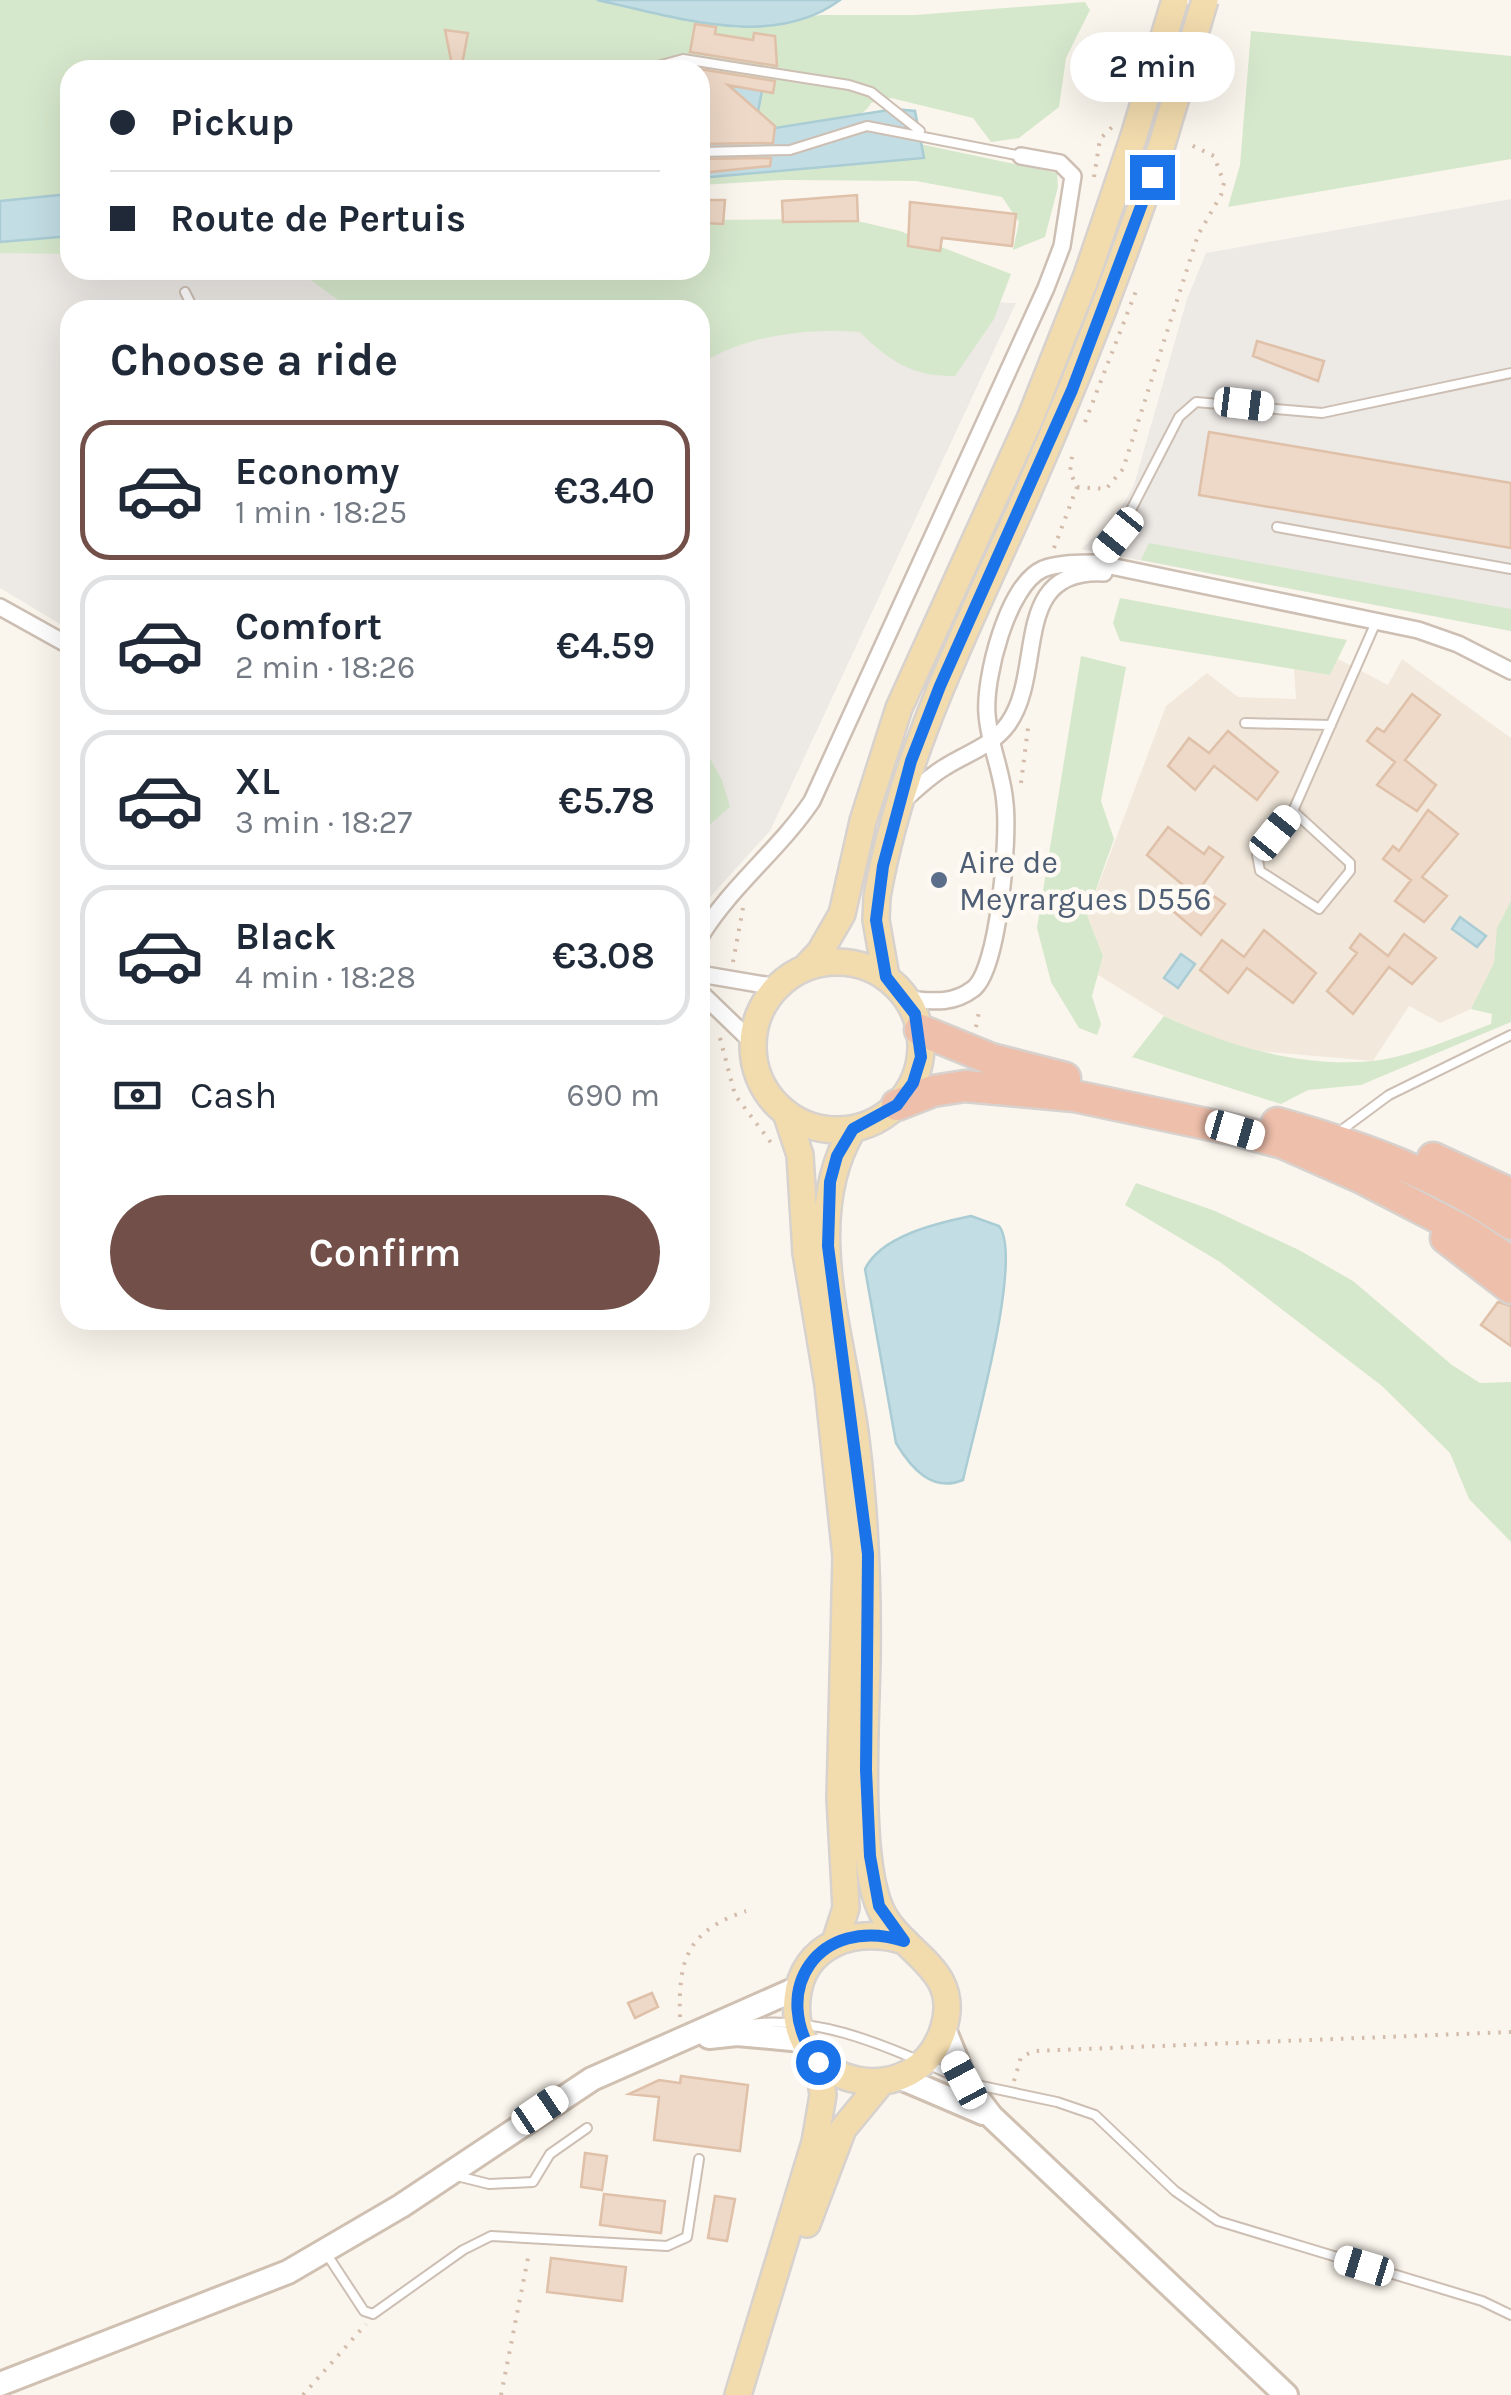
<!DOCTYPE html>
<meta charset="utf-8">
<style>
:root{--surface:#fff;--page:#f2f2f3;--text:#1f2937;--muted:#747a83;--line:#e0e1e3;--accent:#725049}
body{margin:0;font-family:Karla,sans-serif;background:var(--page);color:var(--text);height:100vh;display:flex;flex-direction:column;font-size:38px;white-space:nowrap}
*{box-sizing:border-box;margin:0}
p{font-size:32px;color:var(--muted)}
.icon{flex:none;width:55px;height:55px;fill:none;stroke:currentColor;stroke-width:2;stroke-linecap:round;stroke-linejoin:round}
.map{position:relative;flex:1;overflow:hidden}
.side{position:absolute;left:60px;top:300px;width:650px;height:1030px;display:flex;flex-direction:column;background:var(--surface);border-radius:30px;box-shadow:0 10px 40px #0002}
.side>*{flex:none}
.top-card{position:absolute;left:60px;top:60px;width:650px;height:220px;border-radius:30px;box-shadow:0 10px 40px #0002;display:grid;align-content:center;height:220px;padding:0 50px;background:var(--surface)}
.end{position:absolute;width:45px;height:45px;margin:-22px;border:12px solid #1a73e8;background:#fff;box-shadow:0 0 0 5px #fff}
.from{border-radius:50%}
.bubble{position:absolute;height:70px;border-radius:35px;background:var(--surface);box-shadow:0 10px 40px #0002;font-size:32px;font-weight:600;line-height:70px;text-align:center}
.car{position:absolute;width:30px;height:60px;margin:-30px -15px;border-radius:12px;box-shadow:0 0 8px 2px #0007;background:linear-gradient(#fff 24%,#345 0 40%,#fff 0 76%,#345 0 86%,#fff 0)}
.top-card b{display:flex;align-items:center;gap:35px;height:95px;font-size:38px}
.top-card b+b{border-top:2px solid var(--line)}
.top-card i{width:25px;height:25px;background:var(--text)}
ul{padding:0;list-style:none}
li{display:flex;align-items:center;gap:30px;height:140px;margin:0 20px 15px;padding:0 30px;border:5px solid var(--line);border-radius:30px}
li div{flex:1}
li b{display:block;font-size:38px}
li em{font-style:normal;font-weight:600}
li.selected{border-color:var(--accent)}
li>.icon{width:90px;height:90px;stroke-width:1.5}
h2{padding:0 50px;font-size:45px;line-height:120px}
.pay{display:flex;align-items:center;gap:25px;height:110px;padding:0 50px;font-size:38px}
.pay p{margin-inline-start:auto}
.button{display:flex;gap:20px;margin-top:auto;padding:20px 50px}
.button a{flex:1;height:115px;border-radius:60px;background:var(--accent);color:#fff;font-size:40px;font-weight:600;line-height:115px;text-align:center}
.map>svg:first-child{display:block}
.residential{fill:#f2e9dc}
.industrial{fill:#ede9e5}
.green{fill:#d6e8cc}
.water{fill:#c3dde4;stroke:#aaccd4;stroke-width:2.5}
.building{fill:#eed8c7;stroke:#dfc0a9;stroke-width:2.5}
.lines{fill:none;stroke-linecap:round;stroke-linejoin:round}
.lane-casing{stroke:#cdbfb3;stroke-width:12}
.street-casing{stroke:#cdbfb3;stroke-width:20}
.secondary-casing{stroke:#cfc0b1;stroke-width:28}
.primary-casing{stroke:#d8d2ce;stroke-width:30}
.highway-casing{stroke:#d8d2ce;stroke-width:35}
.path{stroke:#d3bcaa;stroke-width:4;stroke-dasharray:2.5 8;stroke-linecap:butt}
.lane{stroke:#fff;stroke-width:8}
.street{stroke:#fff;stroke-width:15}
.secondary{stroke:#fff;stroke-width:22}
.primary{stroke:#f2dbad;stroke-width:25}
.highway{stroke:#eebfab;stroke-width:30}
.primary-bridge-casing{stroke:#d8d2ce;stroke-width:30;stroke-linecap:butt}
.primary-bridge{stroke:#f2dbad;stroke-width:25}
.route{stroke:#1a73e8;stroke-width:12}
.service-dot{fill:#5c6f8a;stroke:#fefaf3;stroke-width:4}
.labels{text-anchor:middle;stroke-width:9;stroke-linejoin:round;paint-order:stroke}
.service-label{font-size:32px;fill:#4e5e75;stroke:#fefaf3;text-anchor:start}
</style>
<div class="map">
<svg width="1511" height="2395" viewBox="0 0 1511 2395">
<rect width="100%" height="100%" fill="#fbf6ed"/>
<path class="residential" d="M1338,659l50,26 14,-26 109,79v213l-40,58 -31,14 -31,-17 -36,55 -114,-10 -48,-13 -47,-22 -66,-41 5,-19 -16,-41 79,-209 41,-33 31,24 58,2 -2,-30 36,6z"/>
<path class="industrial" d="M1511,199v432l-430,-82 34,-31 19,-33 53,-186 19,-46z
M70,228v42h396l80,21 470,12 -246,528 -70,77v-598h-630v320l-70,-42v-358z"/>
<path class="green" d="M0,0h597l140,28 83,-13h95l170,-13 5,8 -24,48 -7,49 -40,31 -28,4 -18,-24 -82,-20 -20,5c-11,24 -83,34 -108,40l-63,-73h-630v184l-70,-1z
M1251,31l260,25v103l-283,48 12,-42z
M887,137l170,36 1,14 -13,50 -32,13 6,-28 -17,-25 -86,-16 -133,-1 -83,5v-28z
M849,219l51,12 111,43 -17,45 -39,57c-42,1 -66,-15 -95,-44 -54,-4 -113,3 -160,32v-54h-314l-45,-8 -44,-32h403v-50z
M1149,543l362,66v22l-370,-71z
M1120,598l227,42 -17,35 -210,-34 -7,-18z
M1081,656l45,11 -25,134 13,38 -27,76 16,41 -11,40 9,28 -4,11 -18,-7 -28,-46 -14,-54z
M700,741l22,39 8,27 -30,26z
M1511,901v121l-150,63 -53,5 -27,14 -149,-47 32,-41c63,30 138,52 209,45 40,-5 80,-23 118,-37l1,-10 -21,-5 23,-46 3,-35z
M1136,1183l79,28 84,39 54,31 99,84 28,18 31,-1v160l-42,-43 -19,-46 -68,-67 -162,-124 -95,-57z"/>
<path class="water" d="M597,0h243c-69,51 -167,16 -243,0z
M700,71l64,9 -7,37 12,12 126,-20 20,2 9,47 -224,20z
M70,194v42l-70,6v-41z
M1460,917l26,19 -9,11 -25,-18z
M1181,954l14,10 -17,24 -14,-10z
M971,1216l28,10c25,32 -26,208 -36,254 -31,13 -52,-12 -67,-37l-31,-174c16,-33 72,-46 106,-53z"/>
<path class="building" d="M695,24l21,3 -1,7 38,6 1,-7 21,3 2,30 -87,-14z
M445,30l23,3 -7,37h-8z
M693,68l82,13 -2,12 -45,-8 47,41 -2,17 -73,1v-74z
M771,158l-1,8 -70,7v-14z
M857,195l1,26 -75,1 -1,-21z
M707,200h18l-2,24 -17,-1z
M910,202l106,12 -4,32 -70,-8 -2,13 -32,-5z
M1257,341l67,20 -6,20 -65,-25z
M1209,432l302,51v65l-312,-53z
M1412,694l28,21 -35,45 31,25 -19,26 -40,-26 18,-23 -28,-21 10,-13 7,4z
M1228,731l50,41 -21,28 -43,-34 -19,24 -27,-24 21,-28 20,15z
M1428,810l30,24 -36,43 25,19 -23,26 -29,-21 16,-21 -28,-21 10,-13 6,5z
M1168,827l36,27 5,-7 14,10 -22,30 24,17 -24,31 -28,-24 16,-21 -42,-35z
M1264,930l52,43 -23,30 -46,-35 -19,25 -28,-23 22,-30 22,17z
M1360,934l28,22 16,-22 32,24 -24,26 -23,-17 -36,47 -26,-23 30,-38 -7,-5z
M1498,1302l13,4v40l-30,-21z
M652,1993l6,14 -23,11 -7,-15z
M681,2076l67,9 -8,66 -86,-11 5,-43 -30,-3 30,-14 21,3z
M585,2153l22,3 -5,34 -21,-3z
M604,2194l61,7 -4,32 -61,-8z
M715,2196l20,3 -8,42 -19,-3z
M551,2258l75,9 -4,34 -75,-9z"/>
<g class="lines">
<defs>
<path id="lane" d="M643,70l40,-11 166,26 22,7 49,39
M700,152l90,-2 77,-24 154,30
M185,292l9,18
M1277,527l234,42
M1096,563l22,-28 61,-118 17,-15 126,11 189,-40
M1245,723l86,2
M1293,811l57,52v8l-31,38 -59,-38 -3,-16 36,-44 83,-189
M1339,1132l50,-37 122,-60
M743,2025c74,-13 149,24 216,53
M977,2085l80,17 38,13 80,76 43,30 264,80 29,14
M457,2176l32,8 44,-2 17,-28 37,-26
M326,2253l38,58 9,3 90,-64 28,-14 176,10 20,-9 12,-78"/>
<path id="street" d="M0,607l70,39
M903,801c14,-13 27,-25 42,-34 22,-14 47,-21 63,-43 38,-53 1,-156 96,-151
M700,937c31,-51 79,-87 112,-136l234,-513 16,-42 11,-70 -13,-13 -39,-7
M700,974l77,13
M700,992l52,50
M907,999c24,2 45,6 66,-10 26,-19 36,-151 32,-185 -2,-31 -16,-59 -18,-90 -3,-35 20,-129 56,-145 15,-6 36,-6 53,-6l322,67 40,14 53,27"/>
<path id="secondary" d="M944,2029l22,54 25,33 295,279
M709,2037l28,-3 65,6
M901,2078l82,35
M0,2384l288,-112 113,-66 191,-127 206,-91"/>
<path id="primary" d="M753 1046a84 84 0 1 1 168 0a84 84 0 1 1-168 0Z
M805,968l15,-16 22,-38 21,-93 36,-113 131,-289 57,-144 46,-136
M886,977l-10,-57 1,-23c25,-142 89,-266 147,-396 51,-116 97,-233 137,-353
M786,1113l14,42 6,98 22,132 18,172 -6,241 6,110 -11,34
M853,1129c-55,90 -9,212 3,311 9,73 12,145 11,219 -1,60 -10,197 13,249 19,45 82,59 64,119 -25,88 -156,63 -147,-28 5,-56 60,-73 107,-58
M807,2224l36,-95 37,-45
M738,2395l77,-253 8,-47 -5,-33"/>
<path id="highway" d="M920,1030l71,29 74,19
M897,1105l36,-14 32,-5 109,10 161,34 48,13 77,34 106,55 45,30
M1277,1123c83,23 163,52 234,101
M1433,1158l78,36
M1446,1238l65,50"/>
</defs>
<use href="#lane" class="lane-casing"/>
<use href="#street" class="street-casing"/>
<use href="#secondary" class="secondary-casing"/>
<use href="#primary" class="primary-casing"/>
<use href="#highway" class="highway-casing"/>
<path class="path" d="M1094,177l6,-38 15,-15
M1085,422l51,-131
M1077,487l29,2 17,-20 75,-234 23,-40 3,-12 -10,-27 -27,-13
M1054,548l23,-61 -7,-15 3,-23
M1021,783l7,-55
M733,962l10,-54
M976,1027l4,-20
M720,1038l15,57 37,49
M680,2017c-2,-59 8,-86 66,-106
M1014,2081l7,-24 13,-6 477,-19
M303,2395l63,-71
M501,2395l28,-142"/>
<use href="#lane" class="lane"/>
<use href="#street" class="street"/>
<use href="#secondary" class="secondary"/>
<use href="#primary" class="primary"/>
<use href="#highway" class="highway"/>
<defs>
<path id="primary-bridge" d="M1133,139l42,-139
M1161,148l44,-148"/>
</defs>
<use href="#primary-bridge" class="primary-bridge-casing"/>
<use href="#primary-bridge" class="primary-bridge"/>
</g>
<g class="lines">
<path class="route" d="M818,2062c-52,-71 1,-148 86,-121l-25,-35 -9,-50 -4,-86 2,-216 -40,-308 2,-64 7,-26 16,-27 44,-24 16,-22 8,-26 -6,-43 -29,-37 -10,-57 7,-54 28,-105 29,-75 132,-296 80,-213"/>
</g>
<circle class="service-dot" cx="939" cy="880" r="10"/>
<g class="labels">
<g class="service-label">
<text x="959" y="873">Aire de<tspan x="959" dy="37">Meyrargues D556</tspan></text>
</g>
</g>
</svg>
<i class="end from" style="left:818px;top:2062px"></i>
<i class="end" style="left:1152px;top:177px"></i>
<div class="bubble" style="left:1070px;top:32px;width:165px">2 min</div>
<i class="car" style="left:1244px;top:404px;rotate:97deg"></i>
<i class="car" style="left:1118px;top:535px;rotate:219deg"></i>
<i class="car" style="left:1275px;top:833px;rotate:39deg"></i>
<i class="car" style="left:1235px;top:1130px;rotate:106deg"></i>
<i class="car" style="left:964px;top:2080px;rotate:332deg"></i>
<i class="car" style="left:540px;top:2110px;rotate:56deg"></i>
<i class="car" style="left:1364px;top:2266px;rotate:287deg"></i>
<div class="top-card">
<b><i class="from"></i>Pickup</b>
<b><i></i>Route de Pertuis</b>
</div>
<section class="side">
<h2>Choose a ride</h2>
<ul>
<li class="selected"><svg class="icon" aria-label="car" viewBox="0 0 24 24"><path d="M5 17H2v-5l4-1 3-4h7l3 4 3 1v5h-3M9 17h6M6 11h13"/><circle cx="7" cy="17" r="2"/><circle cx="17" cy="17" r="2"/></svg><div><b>Economy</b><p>1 min · 18:25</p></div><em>€3.40</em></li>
<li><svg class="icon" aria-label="car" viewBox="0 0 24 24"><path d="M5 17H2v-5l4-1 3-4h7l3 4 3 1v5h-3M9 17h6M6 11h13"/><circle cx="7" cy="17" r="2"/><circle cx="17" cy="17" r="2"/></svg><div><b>Comfort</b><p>2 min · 18:26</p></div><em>€4.59</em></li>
<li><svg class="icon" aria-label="car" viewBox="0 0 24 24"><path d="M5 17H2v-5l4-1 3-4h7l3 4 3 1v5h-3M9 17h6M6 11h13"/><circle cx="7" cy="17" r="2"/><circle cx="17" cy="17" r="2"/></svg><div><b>XL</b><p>3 min · 18:27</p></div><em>€5.78</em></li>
<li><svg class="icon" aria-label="car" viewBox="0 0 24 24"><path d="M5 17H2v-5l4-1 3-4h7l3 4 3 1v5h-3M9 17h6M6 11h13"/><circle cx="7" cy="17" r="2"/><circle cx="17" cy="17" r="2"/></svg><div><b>Black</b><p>4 min · 18:28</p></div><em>€3.08</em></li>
</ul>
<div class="pay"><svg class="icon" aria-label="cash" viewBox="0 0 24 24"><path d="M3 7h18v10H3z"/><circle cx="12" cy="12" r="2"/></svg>Cash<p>690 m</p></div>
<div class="button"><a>Confirm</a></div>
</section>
</div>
